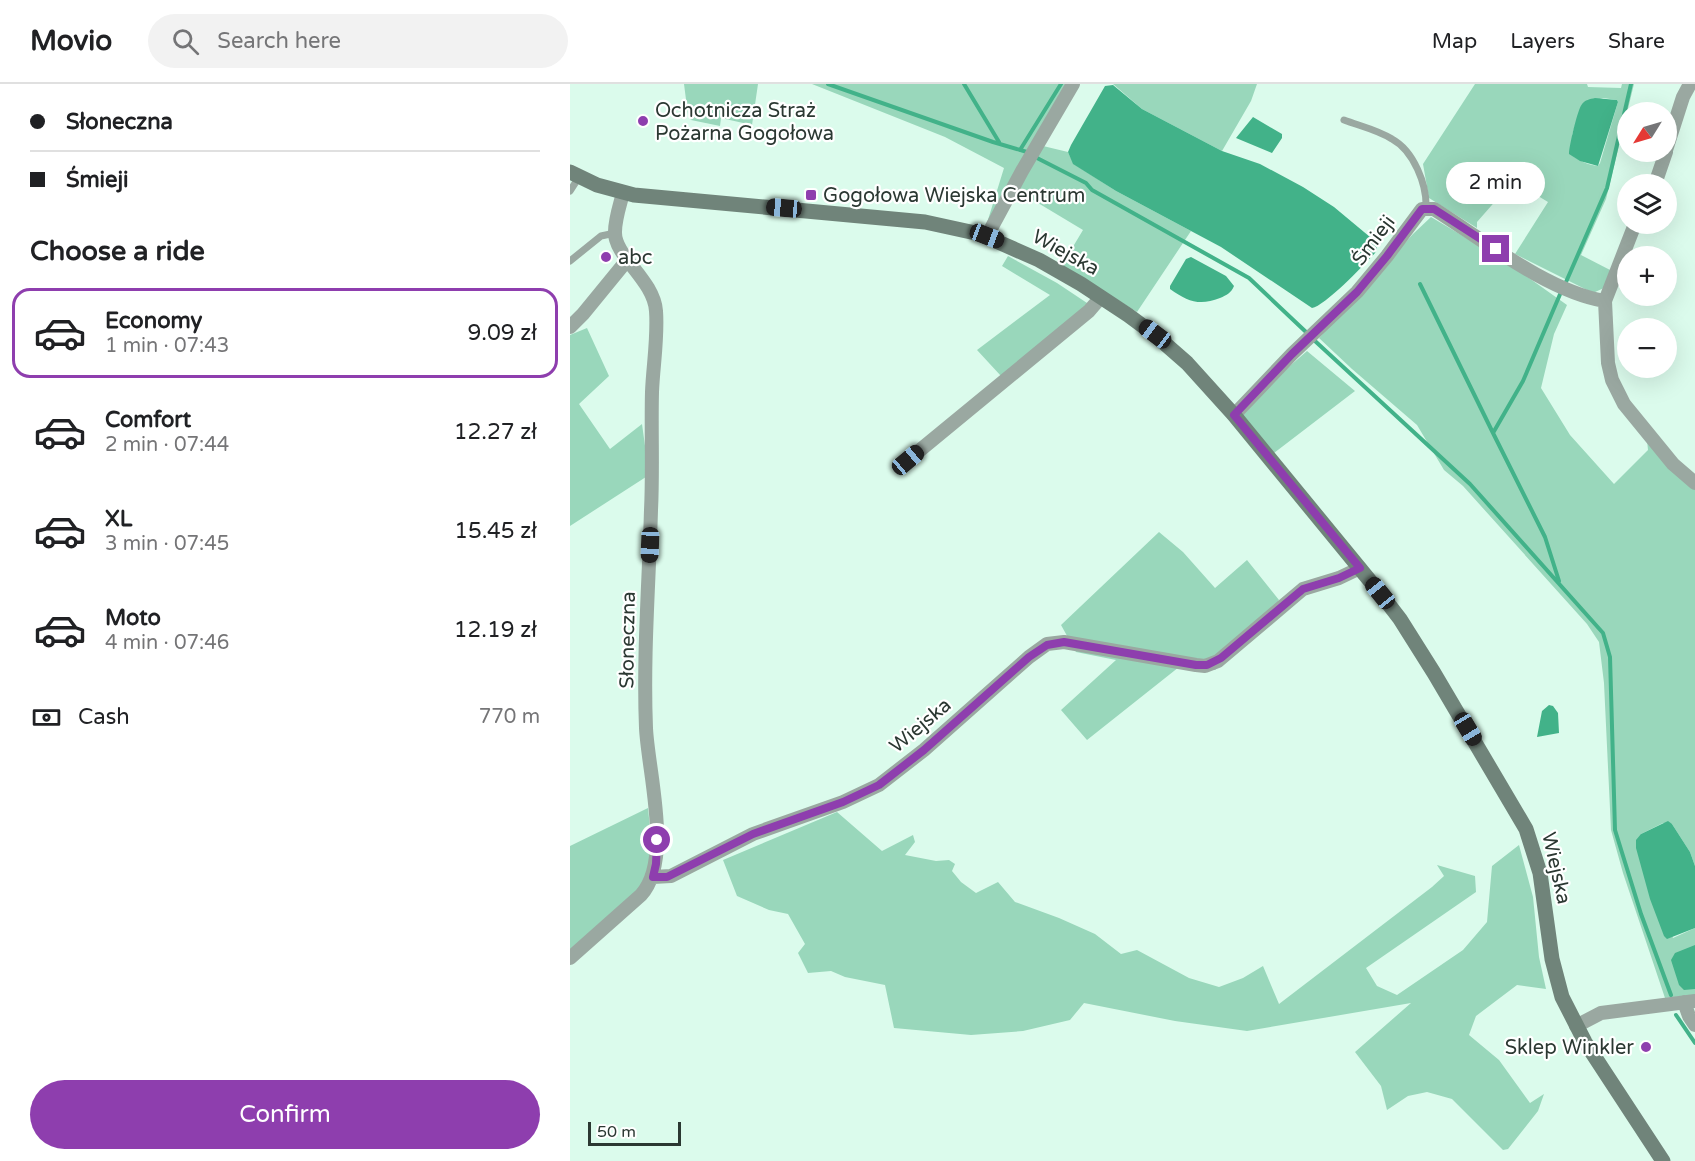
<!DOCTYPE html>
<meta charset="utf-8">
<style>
:root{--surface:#fff;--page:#f2f2f2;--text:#202124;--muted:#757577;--line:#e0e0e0;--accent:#8e3eae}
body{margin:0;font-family:"Varela Round",sans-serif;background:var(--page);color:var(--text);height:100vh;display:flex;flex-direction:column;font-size:22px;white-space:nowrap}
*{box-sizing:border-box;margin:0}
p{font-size:20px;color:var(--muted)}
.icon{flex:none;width:33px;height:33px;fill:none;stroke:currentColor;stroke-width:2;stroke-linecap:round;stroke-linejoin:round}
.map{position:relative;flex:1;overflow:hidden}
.details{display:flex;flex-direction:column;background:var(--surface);width:570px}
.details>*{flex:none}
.guide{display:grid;align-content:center;height:132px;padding:0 30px;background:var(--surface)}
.needle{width:39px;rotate:233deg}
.buttons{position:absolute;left:1047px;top:18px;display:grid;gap:12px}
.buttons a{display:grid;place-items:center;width:60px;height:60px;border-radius:50%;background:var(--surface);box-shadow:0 6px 24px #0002;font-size:30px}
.scale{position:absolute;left:18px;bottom:15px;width:93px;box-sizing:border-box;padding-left:6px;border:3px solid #2b3832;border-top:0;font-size:16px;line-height:21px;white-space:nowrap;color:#2b3832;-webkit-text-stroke:4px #fff;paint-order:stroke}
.end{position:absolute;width:27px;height:27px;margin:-14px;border:8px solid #8e3eae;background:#fff;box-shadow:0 0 0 3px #fff}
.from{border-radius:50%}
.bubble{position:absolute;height:42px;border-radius:21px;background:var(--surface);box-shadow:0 6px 24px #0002;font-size:20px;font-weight:600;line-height:42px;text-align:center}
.car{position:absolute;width:18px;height:36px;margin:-18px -9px;border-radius:8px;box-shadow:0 0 4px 2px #0007;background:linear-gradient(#222 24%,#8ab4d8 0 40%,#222 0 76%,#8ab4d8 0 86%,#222 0)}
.guide b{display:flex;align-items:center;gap:21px;height:57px;font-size:22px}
.guide b+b{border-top:2px solid var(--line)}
.guide i{width:15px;height:15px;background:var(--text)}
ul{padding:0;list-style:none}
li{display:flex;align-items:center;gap:18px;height:90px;margin:0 12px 9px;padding:0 18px;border:3px solid transparent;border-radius:18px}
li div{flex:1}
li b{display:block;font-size:22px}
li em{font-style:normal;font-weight:600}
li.selected{border-color:var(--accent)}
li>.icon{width:54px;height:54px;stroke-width:1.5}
h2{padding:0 30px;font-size:27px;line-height:72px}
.pay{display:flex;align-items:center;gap:15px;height:66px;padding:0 30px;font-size:22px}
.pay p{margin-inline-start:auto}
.primary-button{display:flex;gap:12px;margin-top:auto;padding:12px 30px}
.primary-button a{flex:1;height:69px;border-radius:36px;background:var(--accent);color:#fff;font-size:24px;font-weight:600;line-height:69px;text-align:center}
header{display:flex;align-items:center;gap:36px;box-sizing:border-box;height:84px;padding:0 30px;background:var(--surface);border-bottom:2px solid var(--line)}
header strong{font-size:28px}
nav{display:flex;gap:33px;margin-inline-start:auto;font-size:21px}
.search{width:420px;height:54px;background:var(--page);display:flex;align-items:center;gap:15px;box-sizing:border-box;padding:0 21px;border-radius:33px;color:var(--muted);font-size:22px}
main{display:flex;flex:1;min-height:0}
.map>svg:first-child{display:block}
.green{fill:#99d7bb;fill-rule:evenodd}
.water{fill:#42b289}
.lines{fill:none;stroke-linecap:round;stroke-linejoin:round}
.stream{stroke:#42b289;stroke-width:4}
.lane{stroke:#9aa8a1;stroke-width:7}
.street{stroke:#9aa8a1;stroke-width:14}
.secondary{stroke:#70847a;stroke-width:15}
.route{stroke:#8e3eae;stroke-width:8}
.poi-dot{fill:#8e3eae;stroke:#fff;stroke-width:2}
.labels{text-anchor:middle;stroke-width:4.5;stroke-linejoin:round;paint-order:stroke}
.poi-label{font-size:20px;fill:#2b3832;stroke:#fff;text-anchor:start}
.street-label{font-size:20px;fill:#2b3832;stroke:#fff}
</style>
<header>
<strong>Movio</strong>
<div class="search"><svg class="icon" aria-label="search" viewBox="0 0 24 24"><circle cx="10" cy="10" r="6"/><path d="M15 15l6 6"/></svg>Search here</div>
<nav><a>Map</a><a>Layers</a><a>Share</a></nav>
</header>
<main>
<section class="details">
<div class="guide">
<b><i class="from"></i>Słoneczna</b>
<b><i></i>Śmieji</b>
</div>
<h2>Choose a ride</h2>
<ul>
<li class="selected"><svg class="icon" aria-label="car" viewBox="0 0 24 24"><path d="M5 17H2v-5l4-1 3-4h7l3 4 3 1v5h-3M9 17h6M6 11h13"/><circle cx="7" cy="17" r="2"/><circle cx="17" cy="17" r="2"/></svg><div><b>Economy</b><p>1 min · 07:43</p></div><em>9.09 zł</em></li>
<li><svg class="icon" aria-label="car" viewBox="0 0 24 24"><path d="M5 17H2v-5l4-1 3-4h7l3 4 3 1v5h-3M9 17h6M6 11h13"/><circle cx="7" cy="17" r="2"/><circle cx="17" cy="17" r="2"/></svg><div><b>Comfort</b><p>2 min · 07:44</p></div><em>12.27 zł</em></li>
<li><svg class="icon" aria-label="car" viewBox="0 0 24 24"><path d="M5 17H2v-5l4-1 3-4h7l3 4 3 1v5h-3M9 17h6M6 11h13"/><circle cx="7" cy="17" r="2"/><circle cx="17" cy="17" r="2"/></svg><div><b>XL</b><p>3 min · 07:45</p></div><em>15.45 zł</em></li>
<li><svg class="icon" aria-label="car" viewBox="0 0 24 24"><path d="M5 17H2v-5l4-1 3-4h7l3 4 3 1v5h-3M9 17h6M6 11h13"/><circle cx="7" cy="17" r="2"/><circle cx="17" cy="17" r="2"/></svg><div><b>Moto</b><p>4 min · 07:46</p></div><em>12.19 zł</em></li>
</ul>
<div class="pay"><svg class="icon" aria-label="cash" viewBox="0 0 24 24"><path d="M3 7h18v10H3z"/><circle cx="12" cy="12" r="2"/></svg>Cash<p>770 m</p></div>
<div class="primary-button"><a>Confirm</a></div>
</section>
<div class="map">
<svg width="1125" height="1077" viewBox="0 0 1125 1077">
<rect width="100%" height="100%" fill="#dbfbec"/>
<path class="green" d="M114,0h74l-6,41 -31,-7 -1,8 -29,-6 -3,-5z
M242,0h255l-80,139 17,-55 -59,-31z
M543,0h144l-6,17 -29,50 -80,-42z
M905,0h112l1,3 33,1 1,-4h12l-28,115 -25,56 31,16 -6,16 -13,6 -78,-39 33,-52 -35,-21 -36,41v6l-48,-30 -6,-34zM1033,14l14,2 1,2 -18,61 -2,3c-9,-1 -19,-5 -26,-11v-20l10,-31z
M473,62l25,6 6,12 42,27 75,40 -54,81 -75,-47 21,-35 -65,-39z
M861,133l74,44 62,44 -13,29 -13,54 29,47 44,49 34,-34 -1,-10 48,49v377l-5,-14 -18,-28 -9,-1 -22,11 32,104 22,-10v67l-30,3 -42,-125 -12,-43 -7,-147 -5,-41 -12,-18 -124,-138 -19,-16 -27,-45 -65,-56 -33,-31 94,-104z
M438,172l49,27 33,22 -89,71 -24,-26 73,-55 -48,-29z
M17,244l22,48 -30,28 31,45 32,-25 7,51 -79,51v-191z
M737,267l48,40 -81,62 -32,-37 41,-44z
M589,448l24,20 32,36 32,-28 32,40 -20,31 -44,39 -36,-3 -92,73 -26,-30 55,-50 -40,-8 -15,-27z
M78,724l4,40 -5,33 -77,71v-106z
M267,728l45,39 31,-16 2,7 -10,13 31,6 13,-1 6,4 -3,7 9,11 15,11 22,-11 17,20 44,16 36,16 26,20 16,-4 52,28 30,9 24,-9 20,-12 16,38 153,-117 12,-11 -7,-11 38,11 1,16 -110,76 11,18 20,9 66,-45 24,-28 5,-56 27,-21 14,52 6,60 7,32 -29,-4 -41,31 -7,19 30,25 31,43 14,-9 -6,17 -30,38 -5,1 -51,-51 -25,-7 -19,4 -21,14 -6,-24 -26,-34 56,-49 -164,28 -72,-10 -91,-18 -14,17 -47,11 -52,4 -77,-7 -9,-43 -40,-8 -14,-6 -23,2 -10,-20 7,-9 -17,-30 -19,-4 -32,-14 -14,-36z"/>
<path class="water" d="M543,1l29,24 80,42 38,13 43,23 31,20 36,30 7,11 -2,5c-10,11 -50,53 -63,55l-91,-61 -105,-56 -43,-27 -5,-12 3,-7 34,-59z
M1025,14l22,2 1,2 -20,64 -18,-5 -11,-7c0,-8 9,-46 13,-50 3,-4 8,-5 13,-6z
M683,33l29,17v4l-10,15 -36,-15z
M621,173l35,19 8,10c-3,7 -7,9 -14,12 -20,8 -32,4 -50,-9v-3l16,-27z
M979,621l4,1 5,7 1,20 -22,4 5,-26z
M1098,737l4,3 18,28 5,14v62l-28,11 -3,-3 -14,-37 -14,-51v-8l5,-6z
M1125,861v44l-11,1 -5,-5 -8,-25 4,-7z"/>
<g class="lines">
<path class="stream" d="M258,0l165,58 34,10
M394,0l35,58
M450,66l41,-66
M467,74l49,25 6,7 157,88 57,54
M996,198l41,-94 24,-104
M850,200l73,149
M745,257l155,143 133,149 7,24 5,173 26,84 30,81
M989,497l-14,-44 -52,-104 30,-52 38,-89
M1106,931l19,28"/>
<path class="lane" d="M774,36c16,6 34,10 48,19 22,12 35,46 34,69
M0,107l9,-14
M0,177l31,-25 14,-3"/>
<path class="street" d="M1096,66l17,-53 7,-13
M1085,100l11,-32
M1065,140l-30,77 3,62 4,17 12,24 49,60 22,19
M417,152l35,-65 51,-87
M0,243l13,-13 45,-55
M664,331l58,-61 65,-62 30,-36 35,-47h12c49,31 115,83 171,92
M338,376l181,-149 12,-14
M83,793l18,-1 82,-42 90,-32 36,-17 45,-35 105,-93 18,-13 17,-2 132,23 9,1 13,-5 85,-72 36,-11 21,-10
M0,874l71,-63c32,-35 7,-123 5,-167 -3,-73 3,-145 5,-218 2,-39 0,-78 1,-118 1,-26 6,-54 4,-81 -2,-31 -42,-55 -41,-79 0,-13 5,-27 8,-39
M1114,918l5,14 6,9
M1006,942l25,-13 94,-12"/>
<path class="secondary" d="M0,88l27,13 37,10 291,27 55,12 59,26 42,24 47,31 27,20 32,28 47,52 146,178 20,26 34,54 92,156 14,44 12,86 10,38 23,45 78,119"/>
</g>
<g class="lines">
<path class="route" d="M87,756l-1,24 -3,13h14l86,-43 90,-32 36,-17 45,-35 105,-93 18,-12 17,-3 132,23h11l14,-7 82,-69 36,-11 21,-10 -126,-153 58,-61 65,-62 30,-36 35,-47h12l62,40"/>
</g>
<g class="poi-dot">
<circle cx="73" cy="37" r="6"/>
<rect x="235" y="105" width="12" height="12" rx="3"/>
<circle cx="36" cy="173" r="6"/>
<circle cx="1076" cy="963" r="6"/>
</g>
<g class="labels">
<g class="poi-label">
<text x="85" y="33">Ochotnicza Straż<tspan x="85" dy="23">Pożarna Gogołowa</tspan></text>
<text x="253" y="118">Gogołowa Wiejska Centrum</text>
<text x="48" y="180">abc</text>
<text x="1064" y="970" text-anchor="end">Sklep Winkler</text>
</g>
<g class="street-label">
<text transform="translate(803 156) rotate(-53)" y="7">Śmieji</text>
<text transform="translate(496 168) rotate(29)" y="7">Wiejska</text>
<text transform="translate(57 556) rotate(-89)" y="7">Słoneczna</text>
<text transform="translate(350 641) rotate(-40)" y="7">Wiejska</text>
<text transform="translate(987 784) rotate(77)" y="7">Wiejska</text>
</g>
</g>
</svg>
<div class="buttons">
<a><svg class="needle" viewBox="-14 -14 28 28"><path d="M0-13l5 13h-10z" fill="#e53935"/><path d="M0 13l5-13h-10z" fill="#757577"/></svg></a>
<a><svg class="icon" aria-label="layers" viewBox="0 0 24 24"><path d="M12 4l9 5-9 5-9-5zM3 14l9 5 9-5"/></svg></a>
<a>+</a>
<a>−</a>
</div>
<div class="scale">50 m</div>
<i class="end from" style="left:87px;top:756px"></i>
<i class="end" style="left:926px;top:165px"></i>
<div class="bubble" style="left:876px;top:78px;width:99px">2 min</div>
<i class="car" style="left:214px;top:124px;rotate:275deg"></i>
<i class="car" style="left:417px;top:152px;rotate:111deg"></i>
<i class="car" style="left:585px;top:250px;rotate:307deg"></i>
<i class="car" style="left:338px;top:376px;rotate:50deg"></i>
<i class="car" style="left:80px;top:461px;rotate:182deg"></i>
<i class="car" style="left:810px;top:509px;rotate:321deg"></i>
<i class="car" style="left:898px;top:645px;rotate:149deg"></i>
</div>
</main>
